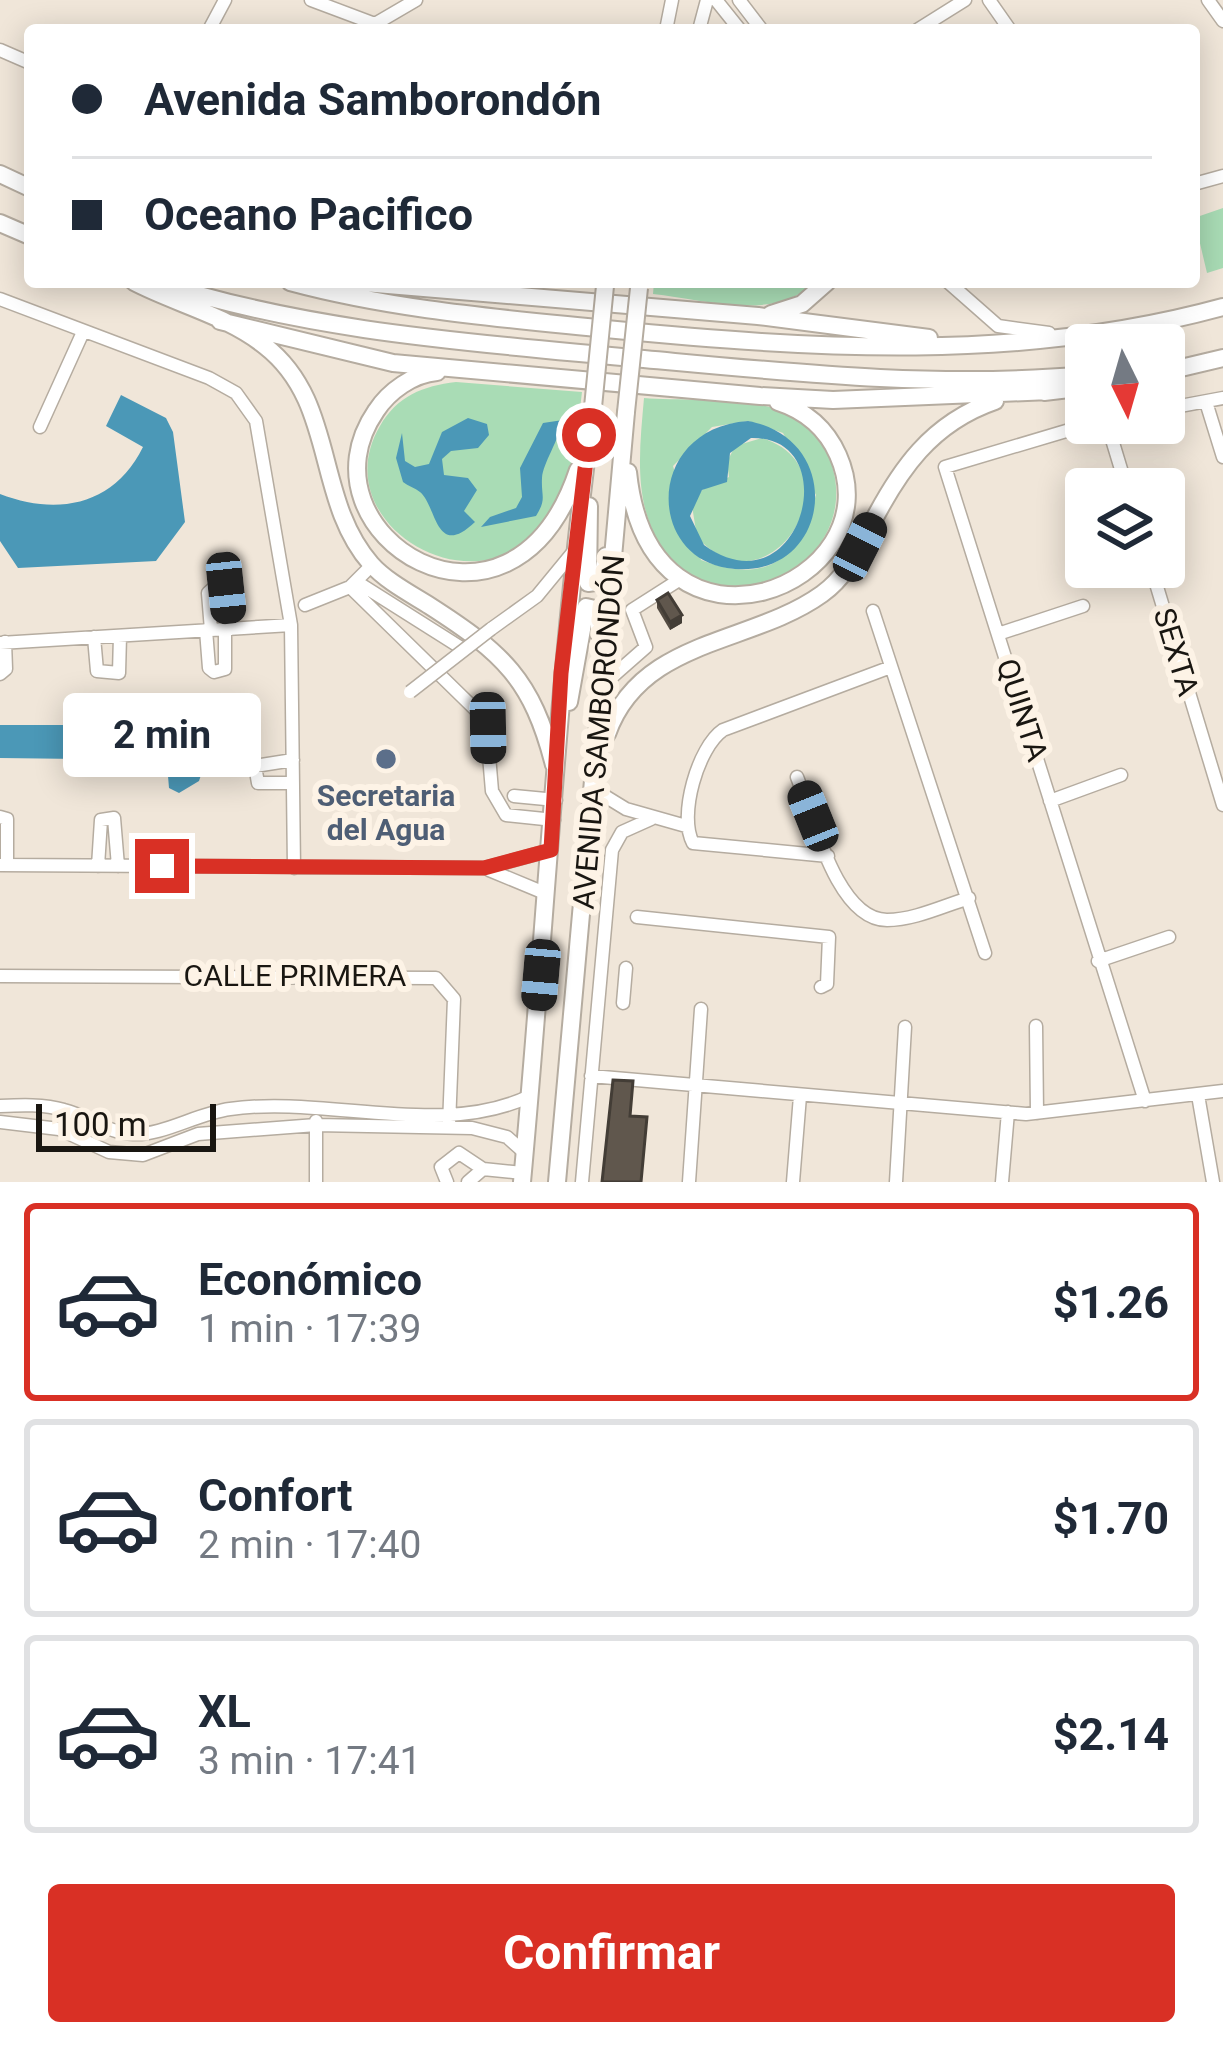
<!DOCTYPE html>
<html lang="es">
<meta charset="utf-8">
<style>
:root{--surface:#fff;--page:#f2f2f3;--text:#1f2937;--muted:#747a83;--line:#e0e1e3;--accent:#d93025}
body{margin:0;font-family:Roboto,sans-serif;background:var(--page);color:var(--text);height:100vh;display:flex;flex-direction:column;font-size:45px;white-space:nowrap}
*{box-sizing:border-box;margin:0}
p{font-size:39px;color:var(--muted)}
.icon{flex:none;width:66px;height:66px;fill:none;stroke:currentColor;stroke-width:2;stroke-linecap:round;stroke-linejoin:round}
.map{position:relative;height:1182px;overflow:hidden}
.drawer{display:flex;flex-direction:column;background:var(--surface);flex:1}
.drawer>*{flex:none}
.hud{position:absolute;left:24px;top:24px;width:1176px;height:264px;border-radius:12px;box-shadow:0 6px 30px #0003;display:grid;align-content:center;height:264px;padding:0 48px;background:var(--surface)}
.needle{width:78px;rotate:175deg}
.buttons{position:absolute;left:1065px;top:324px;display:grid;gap:24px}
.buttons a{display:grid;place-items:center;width:120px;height:120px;border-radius:12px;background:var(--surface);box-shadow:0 6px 30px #0003;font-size:60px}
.scale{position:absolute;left:36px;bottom:30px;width:180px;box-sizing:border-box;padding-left:12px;border:6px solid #191611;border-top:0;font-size:33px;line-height:42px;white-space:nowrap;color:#191611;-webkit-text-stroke:9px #fdf3e6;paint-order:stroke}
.end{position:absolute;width:54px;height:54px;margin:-27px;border:15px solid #d93025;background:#fff;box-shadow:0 0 0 6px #fff}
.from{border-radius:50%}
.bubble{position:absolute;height:84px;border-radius:12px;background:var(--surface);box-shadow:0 6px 30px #0003;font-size:39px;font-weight:700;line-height:84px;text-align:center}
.car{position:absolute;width:36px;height:72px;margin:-36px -18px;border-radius:15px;box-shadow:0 0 9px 3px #0007;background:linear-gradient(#222 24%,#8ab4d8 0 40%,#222 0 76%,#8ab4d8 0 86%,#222 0)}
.hud b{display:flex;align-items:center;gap:42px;height:114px;font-size:45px}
.hud b+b{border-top:3px solid var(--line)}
.hud i{width:30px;height:30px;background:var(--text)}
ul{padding:21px 0 0;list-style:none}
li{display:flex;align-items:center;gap:36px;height:198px;margin:0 24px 18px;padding:0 24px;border:6px solid var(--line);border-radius:12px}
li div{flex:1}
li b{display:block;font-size:45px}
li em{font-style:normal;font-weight:700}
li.selected{border-color:var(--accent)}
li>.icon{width:108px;height:108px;stroke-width:1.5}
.button{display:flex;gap:24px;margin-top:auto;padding:24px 48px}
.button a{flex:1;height:138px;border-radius:12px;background:var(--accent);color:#fff;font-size:48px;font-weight:700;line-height:138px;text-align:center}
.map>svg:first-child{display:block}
.green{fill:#a9dcb5;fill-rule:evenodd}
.water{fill:#4b98b7;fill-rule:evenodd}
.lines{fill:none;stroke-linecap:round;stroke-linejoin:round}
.minor-casing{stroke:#b5aca0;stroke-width:15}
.highway-casing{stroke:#b5aca0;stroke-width:20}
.minor{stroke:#fff;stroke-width:12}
.highway{stroke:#fff;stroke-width:16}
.minor-bridge-casing{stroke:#b5aca0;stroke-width:15;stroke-linecap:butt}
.highway-bridge-casing{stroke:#b5aca0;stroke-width:20;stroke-linecap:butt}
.minor-bridge{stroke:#fff;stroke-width:12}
.highway-bridge{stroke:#fff;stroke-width:16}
.wall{fill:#534b42}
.shaded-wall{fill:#433d36}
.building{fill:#60574d;stroke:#433d36;stroke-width:3}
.route{stroke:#d93025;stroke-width:15}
.service-dot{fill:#5c6f8a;stroke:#fdf3e6;stroke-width:4.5}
.labels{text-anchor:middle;stroke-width:12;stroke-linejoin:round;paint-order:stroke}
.street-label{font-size:30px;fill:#191611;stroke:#fdf3e6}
.service-label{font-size:30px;font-weight:bold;fill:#4e5e75;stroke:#fdf3e6}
</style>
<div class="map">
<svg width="1223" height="1182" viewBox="0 0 1223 1182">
<rect width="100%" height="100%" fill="#f0e6d9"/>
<path class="green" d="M1223,208v60l-16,5 -13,-55z
M654,282h160c-39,41 -112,17 -161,12z
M456,382l126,10c-5,42 -9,87 -32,124 -65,104 -229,10 -170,-90 17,-30 43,-40 76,-44z
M644,398c38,3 114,-1 145,16 27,14 41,35 46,64 16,99 -127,152 -177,63 -25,-43 -18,-96 -14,-143zM748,421l35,12 33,62c-17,63 -47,91 -115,65l-28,-94 39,-39z
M762,438c99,31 8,181 -65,99l-5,-31 10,-16 27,-13 -2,-15 8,-16z"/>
<path class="water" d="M121,395l45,23 7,14 12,90 -29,39 -138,7 -18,-27v-47c57,22 114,12 143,-47l-37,-21z
M468,418l19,6 2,11 -11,13 -27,3 -9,8 2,16 24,3 9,12 -13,21 11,11c-40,38 -38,-16 -55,-30 -5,-4 -12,-6 -17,-10l-7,-24 6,-25 3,28 10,6 14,-3 13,-32z
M563,420c-4,20 -20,43 -21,58 -1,19 5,20 -6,38l-55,11 9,-10 26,-9 6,-11 -2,-29 23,-45z
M748,421c102,19 82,163 -21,147 -82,-13 -80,-140 21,-147zM751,438c97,-2 49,176 -47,107l-14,-29 12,-26 25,-8 3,-29z
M0,725h202l3,38 -6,18 -20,12 -10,-5 -2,-24 -6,-4 -161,-2z"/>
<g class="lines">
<defs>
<path id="minor" d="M311,0l64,24 41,-24
M716,0l24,30
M739,0l23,30
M989,0l21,30
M1208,0l15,21
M209,30l16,-30
M666,30l6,-30
M699,30l8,-30
M917,30l48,-30
M0,50l30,13
M1194,184l29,-8
M948,282l50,44 51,7
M0,299l209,79 27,15 20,28 35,204 3,243
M1206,402l17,55
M1164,409l59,-11
M1093,423l-148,44 200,634
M1107,423l20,66
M40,427l43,-95
M1151,567l72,238
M357,582l106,67
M350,587l136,133 6,71 14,24 48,5
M305,605l45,-18 22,-22
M873,611l112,342
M491,629l46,-33 37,-45
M206,630l3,38 5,4 11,-3v-40
M211,630l-3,-37 12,-11 6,6 5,41
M998,634l85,-28
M94,637l3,34 22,2 1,-37
M0,643l291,-18
M0,674l6,-5 -1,-27
M605,683l41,-36 -14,-37 47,-30
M293,760l-38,6 3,17h35
M797,777c16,40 40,143 90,143 27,0 56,-14 82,-22
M595,790l31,19 60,17
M514,796l42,4
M1050,801l71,-26
M0,817l7,2v46
M828,856l-135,-13c-15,-27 5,-96 30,-113l168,-63
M0,865l485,3 66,-18
M98,866l3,-46 13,-2 4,48
M489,870l58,24
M637,917l192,20 -2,47 -6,3
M1098,961l71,-24
M0,976l436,2 18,21 -5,126
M623,1003l3,-35
M1036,1026l1,87
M591,1076l435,38 197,-23
M1198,1095l15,87
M0,1106c21,-1 44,-2 64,4 25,6 43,23 69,24 29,2 65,-21 97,-25 96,-14 210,30 300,-13
M316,1121v61
M0,1122l59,7 50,23 34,3 55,-21 118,-9 156,3 35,9 18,16
M447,1182l-6,-15 18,-14 24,16 40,4
M468,1182l15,-13
M582,1182l30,-332 10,-18 29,-13
M689,1182l12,-173
M793,1182l7,-86
M896,1182l9,-155
M1002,1182l6,-70"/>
<path id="highway" d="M0,174l30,14
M0,223l30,13
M134,282c42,22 94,34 131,64 72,56 49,153 106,218 15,17 40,30 59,42 73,47 102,73 124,159
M156,282c151,49 309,60 466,75 155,14 309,32 464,18
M290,282c104,28 209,36 316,47 207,20 413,34 617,-22
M352,282l406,34 171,22
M771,314l31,-10 25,-22
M220,321l173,42 367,33 73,4 217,-9
M437,372c-24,2 -48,19 -61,39 -84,122 135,261 202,59
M1164,372l59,-14
M1044,392l42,-5
M628,472c22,212 268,113 210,-17 -12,-27 -32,-44 -60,-53
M589,506l-1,77 14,-2 4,-25
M569,702l17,-95 13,3v24
M607,734c34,-96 144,-89 215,-140 24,-17 35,-42 48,-67 29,-57 61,-104 125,-126
M522,1182c24,-258 36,-518 71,-775
M557,1182l69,-770"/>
</defs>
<use href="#minor" class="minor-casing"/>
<use href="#highway" class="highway-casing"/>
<use href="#minor" class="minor"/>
<use href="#highway" class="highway"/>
<defs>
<path id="minor-bridge" d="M410,692l81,-63"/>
<path id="highway-bridge" d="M593,407l12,-121
M626,412l13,-124"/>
</defs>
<use href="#minor-bridge" class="minor-bridge-casing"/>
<use href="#highway-bridge" class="highway-bridge-casing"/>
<use href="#minor-bridge" class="minor-bridge"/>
<use href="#highway-bridge" class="highway-bridge"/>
</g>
<path class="wall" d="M657,600l25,23 -12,7 -13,-22z"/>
<path class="shaded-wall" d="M682,615v8l-12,7v-8z"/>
<path class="building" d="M668,593l14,22 -12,7 -13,-22z
M613,1080l20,1 -3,35 17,1 -6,65h-39z"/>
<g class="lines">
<path class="route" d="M162,866l322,2 67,-18 10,-177 28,-238"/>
</g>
<circle class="service-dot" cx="386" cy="759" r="12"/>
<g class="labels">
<g class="street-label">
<text transform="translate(1176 652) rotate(73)" y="10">SEXTA</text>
<text transform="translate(1022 710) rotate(72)" y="10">QUINTA</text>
<text transform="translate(599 732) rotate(-85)" y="10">AVENIDA SAMBORONDÓN</text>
<text x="295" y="986">CALLE PRIMERA</text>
</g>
<g class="service-label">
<text x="386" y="806">Secretaria<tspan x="386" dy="34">del Agua</tspan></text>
</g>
</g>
</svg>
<div class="buttons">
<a><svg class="needle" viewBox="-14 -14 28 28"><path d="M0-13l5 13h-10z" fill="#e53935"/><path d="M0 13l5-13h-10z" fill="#747a83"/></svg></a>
<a><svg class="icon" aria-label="layers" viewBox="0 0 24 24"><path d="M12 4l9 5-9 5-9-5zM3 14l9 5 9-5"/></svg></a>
</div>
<div class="scale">100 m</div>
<i class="end from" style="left:589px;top:435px"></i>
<i class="end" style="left:162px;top:866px"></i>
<div class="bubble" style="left:63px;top:693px;width:198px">2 min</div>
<i class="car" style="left:860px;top:547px;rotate:27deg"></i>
<i class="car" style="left:226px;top:588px;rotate:174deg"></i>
<i class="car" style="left:488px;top:728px;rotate:179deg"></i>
<i class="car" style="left:813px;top:816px;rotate:338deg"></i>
<i class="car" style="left:541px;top:975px;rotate:185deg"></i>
<div class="hud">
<b><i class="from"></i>Avenida Samborondón</b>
<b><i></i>Oceano Pacifico</b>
</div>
</div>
<section class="drawer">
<ul>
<li class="selected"><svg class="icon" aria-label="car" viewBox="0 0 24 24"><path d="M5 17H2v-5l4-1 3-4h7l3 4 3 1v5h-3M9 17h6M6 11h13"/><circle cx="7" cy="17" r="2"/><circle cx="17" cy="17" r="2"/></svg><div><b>Económico</b><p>1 min · 17:39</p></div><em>$1.26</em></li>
<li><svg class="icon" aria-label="car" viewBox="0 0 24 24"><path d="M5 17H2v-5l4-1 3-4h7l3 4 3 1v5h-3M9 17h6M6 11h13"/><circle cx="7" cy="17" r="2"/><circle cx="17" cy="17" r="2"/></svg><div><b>Confort</b><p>2 min · 17:40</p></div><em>$1.70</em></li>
<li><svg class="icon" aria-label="car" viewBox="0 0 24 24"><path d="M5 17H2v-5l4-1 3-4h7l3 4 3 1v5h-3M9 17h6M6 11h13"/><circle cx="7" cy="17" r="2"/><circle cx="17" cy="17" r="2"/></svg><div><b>XL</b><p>3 min · 17:41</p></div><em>$2.14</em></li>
</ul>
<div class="button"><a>Confirmar</a></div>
</section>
